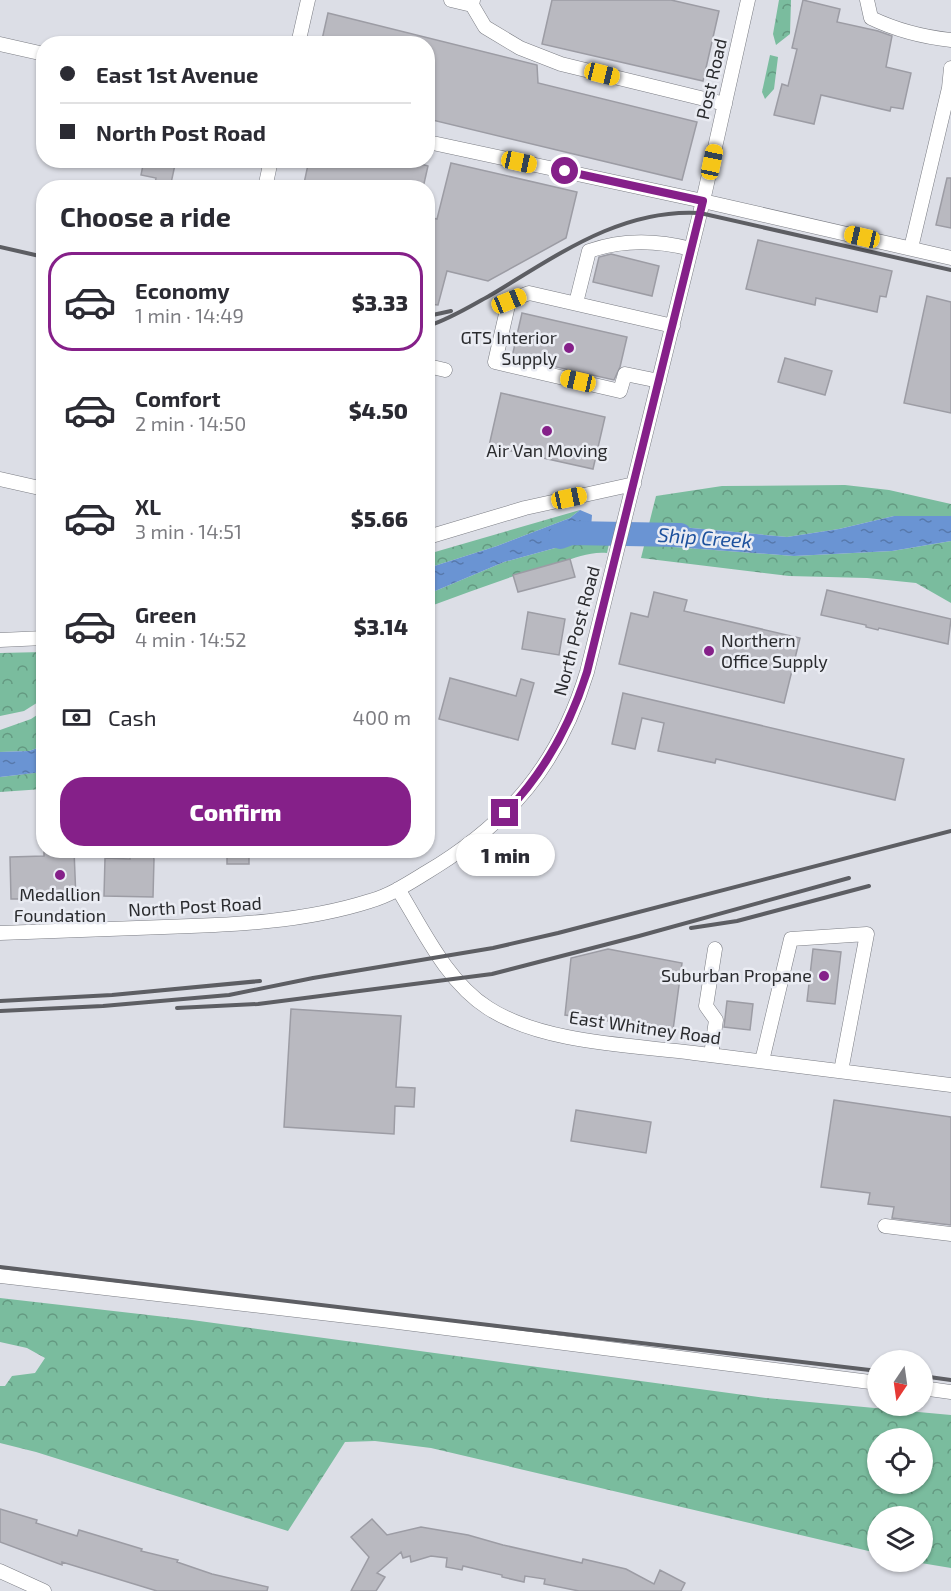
<!DOCTYPE html>
<meta charset="utf-8">
<style>
:root{--surface:#fff;--page:#f7f7f7;--text:#2b2b33;--muted:#7c7c81;--line:#e1e1e2;--accent:#852089}
body{margin:0;font-family:"Exo 2",sans-serif;background:var(--page);color:var(--text);height:100vh;display:flex;flex-direction:column;font-size:22px;white-space:nowrap}
*{box-sizing:border-box;margin:0}
p{font-size:20px;color:var(--muted)}
.icon{flex:none;width:33px;height:33px;fill:none;stroke:currentColor;stroke-width:2;stroke-linecap:round;stroke-linejoin:round}
.map{position:relative;flex:1;overflow:hidden}
.sheet{position:absolute;left:36px;top:180px;width:399px;height:678px;display:flex;flex-direction:column;background:var(--surface);border-radius:24px;box-shadow:0 2px 4px #0004}
.sheet>*{flex:none}
.top-card{position:absolute;left:36px;top:36px;width:399px;height:132px;border-radius:24px;box-shadow:0 2px 4px #0004;display:grid;align-content:center;height:132px;padding:0 24px;background:var(--surface)}
.needle{width:39px;rotate:193deg}
.fabs{position:absolute;left:867px;top:1350px;display:grid;gap:12px}
.fabs a{display:grid;place-items:center;width:66px;height:66px;border-radius:50%;background:var(--surface);box-shadow:0 2px 4px #0004;font-size:30px}
.end{position:absolute;width:27px;height:27px;margin:-14px;border:8px solid #852089;background:#fff;box-shadow:0 0 0 3px #fff}
.from{border-radius:50%}
.bubble{position:absolute;height:42px;border-radius:21px;background:var(--surface);box-shadow:0 2px 4px #0004;font-size:20px;font-weight:800;line-height:42px;text-align:center}
.car{position:absolute;width:18px;height:36px;margin:-18px -9px;border-radius:8px;box-shadow:0 0 4px 2px #0007;background:linear-gradient(#f5c518 24%,#345 0 40%,#f5c518 0 76%,#345 0 86%,#f5c518 0)}
.top-card b{display:flex;align-items:center;gap:21px;height:57px;font-size:22px}
.top-card b+b{border-top:2px solid var(--line)}
.top-card i{width:15px;height:15px;background:var(--text)}
ul{padding:0;list-style:none}
li{display:flex;align-items:center;gap:18px;height:99px;margin:0 12px 9px;padding:0 12px;border:3px solid transparent;border-radius:24px}
li div{flex:1}
li b{display:block;font-size:22px}
li em{font-style:normal;font-weight:800}
li.on{border-color:var(--accent)}
li>.icon{width:54px;height:54px;stroke-width:1.5}
h2{padding:0 24px;font-size:27px;line-height:72px}
.pay{display:flex;align-items:center;gap:15px;height:66px;padding:0 24px;font-size:22px}
.pay p{margin-inline-start:auto}
.action{display:flex;gap:12px;margin-top:auto;padding:12px 24px}
.action a{flex:1;height:69px;border-radius:24px;background:var(--accent);color:#fff;font-size:24px;font-weight:800;line-height:69px;text-align:center}
.map>svg:first-child{display:block}
.forest{fill:url(#forest-crowns);fill-rule:evenodd}
.water{fill:url(#water-ripples)}
.lines{fill:none;stroke-linecap:round;stroke-linejoin:round}
.river{stroke:#6a94d3;stroke-width:24}
.building{fill:#b9b9c0;stroke:#9c9ca4;stroke-width:1.5}
.minor-casing{stroke:#7b7d84;stroke-width:15}
.minor{stroke:#fff;stroke-width:14}
.rail{stroke:#5d5e63;stroke-width:4}
.route{stroke:#852089;stroke-width:8}
.poi-dot{fill:#852089;stroke:#eaecf3;stroke-width:2}
.labels{text-anchor:middle;stroke-width:5;stroke-linejoin:round;paint-order:stroke}
.street-label{font-size:18px;fill:#2a2b2e;stroke:#eaecf3}
.poi-label{font-size:18px;fill:#2a2b2e;stroke:#eaecf3;text-anchor:end}
.water-label{font-size:20px;font-style:italic;fill:#1d519d;stroke:#eaecf3}
</style>
<div class="map">
<svg width="951" height="1591" viewBox="0 0 951 1591">
<defs>
<pattern id="forest-crowns" width="20" height="18" patternUnits="userSpaceOnUse" patternTransform="scale(1.5)"><rect width="20" height="18" fill="#7abc9e"/><path d="M2 6a3 3 0 1 1 6 0M12 15a3 3 0 1 1 6 0" fill="none" stroke="#649981"/></pattern>
<pattern id="water-ripples" width="26" height="14" patternUnits="userSpaceOnUse" patternTransform="scale(1.5)"><rect width="26" height="14" fill="#6a94d3"/><path d="M2 4q2-2 4 0t4 0M15 11q2-2 4 0t4 0" fill="none" stroke="#5779ac"/></pattern>
</defs>
<rect width="100%" height="100%" fill="#dcdee6"/>
<path class="forest" d="M779,0h12l-1,34 -14,11 -3,-11z
M770,55l8,2 -4,32 -9,10 -3,-7z
M845,485l44,5 62,14v12h-57l-55,13 -52,8 -138,-13 7,-28 66,-10z
M580,510l-10,8 -73,28 -69,22v-14z
M584,540l25,4 -2,9c-15,-2 -32,5 -46,9 -46,12 -89,29 -133,45v-13l76,-32z
M951,541v62l-35,-20 -49,-5 -78,-2 -148,-18 4,-16 29,5 120,9 98,-5z
M43,652v47l-19,12 -24,5v-63z
M43,711v35l-14,5 -29,1v-22l31,-11z
M43,772v17l-43,3v-15z
M0,1298l192,22 574,78 185,17v153l-36,-6h7v-46h-44l-1,37 -446,-105 -56,-7 -30,1 -57,89 -252,-79 -36,-9v-57h5l7,-10 23,-3 10,-15 -18,-10 -27,-6zM878,1438h44v46h-44z"/>
<path class="water" d="M580,510l12,5 -2,26 -6,-1 -80,22 -76,32v-26l69,-22 73,-28z
M894,516h57v25l-59,10 -98,5 -120,-9 -29,-5 4,-18 138,13 52,-8z
M43,746v26l-43,5v-25l29,-1z"/>
<g class="lines">
<path class="river" d="M560,537l11,-4 109,2"/>
</g>
<path class="building" d="M552,0h119l48,11 -16,70 -161,-37z
M803,0l37,9 -3,13 41,9 14,5 -6,31 25,6 -8,36 -12,-2 -1,4 -69,-16 -7,29 -40,-9 8,-31 6,2 9,-37 -5,-1z
M328,13l209,52 1,18 159,39 -15,58 -254,-61v-75h-107z
M144,160h32l-6,28h-16l2,-10 -15,-3z
M309,160h98l21,6 -5,22h-120z
M451,163l126,29 -11,46 -78,43 -41,-10 -9,34 -10,-1v-87l9,2z
M947,178h4v50l-15,-3z
M758,240l134,31 -6,26 -6,-1 -3,16 -61,-14 -1,7 -69,-16z
M611,254l48,12 -7,30 -59,-14 6,-25z
M927,296l24,6v111l-47,-10z
M522,313l105,24 -7,30 -6,13 -102,-23z
M785,358l47,13 -7,24 -47,-13z
M501,393l104,24 -12,52 -104,-23z
M570,559l5,18 -57,15 -5,-17z
M827,590l124,29 -3,25 -69,-16 -1,2 -12,-3v-2l-45,-10z
M654,592l33,8 -3,11 116,27 -16,65 -165,-39 12,-51 17,4z
M528,612l37,7 -6,36 -37,-6z
M450,678l66,18 5,-17 13,4 -16,57 -79,-21z
M623,693l281,66 -9,41 -179,-41 -1,4 -57,-12 6,-28 -22,-5 -7,31 -23,-5z
M44,850h30l2,49h-65l-1,-42 34,-1z
M130,850h21l3,9 -1,38 -49,-1 1,-38 25,1z
M227,850h22v14h-22z
M608,949l74,14 -9,67 -108,-15 6,-57z
M813,949l28,3 -6,52 -28,-3z
M727,1001l26,3 -3,26 -26,-3z
M291,1009l110,7 -5,71 19,1 -1,19 -19,-1 -1,28 -110,-7z
M834,1100l117,17v108l-59,-7 2,-11 -26,-3 2,-11 -49,-6z
M576,1110l75,12 -5,31 -75,-12z
M0,1509l37,11 -1,3 41,13 2,-6 63,19 -1,2 37,9 -1,2 35,12 56,13 -1,4h-110l-95,-29v3l-62,-23z
M372,1519l15,16 34,-8 47,8 35,10 79,18 1,-4 43,10 28,15 6,-14 25,13 -4,8h-102l-35,-7 1,-5 -20,-3 -1,6 -22,-5v-2l-39,-9 -1,4 -16,-3 1,-9 -16,-2 -20,6 -1,-6 -7,2 -2,-6 -24,21 8,4 -9,14h-25l18,-34 -18,-20z"/>
<g class="lines">
<defs>
<path id="minor" d="M451,0l21,5
M473,0l-1,5 13,22 35,21 41,16 164,40
M867,0l4,18c25,12 52,19 80,22
M0,44l44,10
M298,44l10,-44
M428,142l275,59 248,57
M265,188l6,-28
M911,248l38,-160 2,-20
M576,303l13,-52c34,-12 68,-11 102,-2
M428,366l17,4
M659,381l-34,-7 -5,17 -125,-29 14,-61 20,-8 144,33
M0,479l44,10
M428,537l97,-29 109,-24
M0,640l44,-2
M398,889c25,41 49,93 90,119 54,35 142,37 206,45 86,11 171,21 257,32
M0,933c55,-2 109,-4 164,-6 68,-2 140,-5 206,-26 21,-6 39,-18 57,-29 82,-49 132,-108 160,-200l116,-471 45,-201
M711,1055l5,-35 -10,-14 9,-57
M762,1061l29,-122 76,-5 -26,137
M885,1226l66,8
M0,1276l382,44 496,63
M922,1388l29,4
M0,1571l44,20"/>
</defs>
<use href="#minor" class="minor-casing"/>
<use href="#minor" class="minor"/>
<path class="rail" d="M0,247l44,10
M428,316l23,-5
M428,326c22,-7 41,-19 61,-30 66,-39 131,-88 211,-83l251,57
M691,928l46,-7 132,-35
M0,1001l112,-6 148,-14
M177,1008l81,-4 234,-30 147,-38 210,-58
M0,1011l103,-5 126,-11 84,-17 180,-30 65,-15 393,-102
M0,1267l878,104
M922,1376l29,4"/>
</g>
<g class="lines">
<path class="route" d="M505,813c40,-41 65,-87 82,-141l116,-471 -138,-30"/>
</g>
<g class="poi-dot">
<circle cx="569" cy="348" r="6"/>
<circle cx="547" cy="431" r="6"/>
<circle cx="709" cy="651" r="6"/>
<circle cx="60" cy="875" r="6"/>
<circle cx="824" cy="976" r="6"/>
</g>
<g class="labels">
<g class="street-label">
<text transform="translate(712 79) rotate(-77)" y="6">Post Road</text>
<text transform="translate(577 631) rotate(-75)" y="6">North Post Road</text>
<text transform="translate(195 907) rotate(-3)" y="6">North Post Road</text>
<text transform="translate(645 1028) rotate(8)" y="6">East Whitney Road</text>
</g>
<g class="poi-label">
<text x="557" y="344">GTS Interior<tspan x="557" dy="21">Supply</tspan></text>
<text x="547" y="457" text-anchor="middle">Air Van Moving</text>
<text x="721" y="647" text-anchor="start">Northern<tspan x="721" dy="21">Office Supply</tspan></text>
<text x="60" y="901" text-anchor="middle">Medallion<tspan x="60" dy="21">Foundation</tspan></text>
<text x="812" y="982">Suburban Propane</text>
</g>
<g class="water-label">
<text transform="translate(705 538) rotate(4)" y="7">Ship Creek</text>
</g>
</g>
</svg>
<div class="fabs">
<a><svg class="needle" viewBox="-14 -14 28 28"><path d="M0-13l5 13h-10z" fill="#e53935"/><path d="M0 13l5-13h-10z" fill="#7c7c81"/></svg></a>
<a><svg class="icon" aria-label="locate" viewBox="0 0 24 24"><circle cx="12" cy="12" r="6"/><path d="M12 2v4M12 18v4M2 12h4M18 12h4"/></svg></a>
<a><svg class="icon" aria-label="layers" viewBox="0 0 24 24"><path d="M12 4l9 5-9 5-9-5zM3 14l9 5 9-5"/></svg></a>
</div>
<i class="end from" style="left:565px;top:171px"></i>
<i class="end" style="left:505px;top:813px"></i>
<div class="bubble" style="left:456px;top:834px;width:99px">1 min</div>
<i class="car" style="left:602px;top:74px;rotate:104deg"></i>
<i class="car" style="left:519px;top:162px;rotate:102deg"></i>
<i class="car" style="left:712px;top:162px;rotate:12deg"></i>
<i class="car" style="left:862px;top:237px;rotate:283deg"></i>
<i class="car" style="left:509px;top:301px;rotate:68deg"></i>
<i class="car" style="left:578px;top:381px;rotate:283deg"></i>
<i class="car" style="left:569px;top:498px;rotate:78deg"></i>
<div class="top-card">
<b><i class="from"></i>East 1st Avenue</b>
<b><i></i>North Post Road</b>
</div>
<section class="sheet">
<h2>Choose a ride</h2>
<ul>
<li class="on"><svg class="icon" aria-label="car" viewBox="0 0 24 24"><path d="M5 17H2v-5l4-1 3-4h7l3 4 3 1v5h-3M9 17h6M6 11h13"/><circle cx="7" cy="17" r="2"/><circle cx="17" cy="17" r="2"/></svg><div><b>Economy</b><p>1 min · 14:49</p></div><em>$3.33</em></li>
<li><svg class="icon" aria-label="car" viewBox="0 0 24 24"><path d="M5 17H2v-5l4-1 3-4h7l3 4 3 1v5h-3M9 17h6M6 11h13"/><circle cx="7" cy="17" r="2"/><circle cx="17" cy="17" r="2"/></svg><div><b>Comfort</b><p>2 min · 14:50</p></div><em>$4.50</em></li>
<li><svg class="icon" aria-label="car" viewBox="0 0 24 24"><path d="M5 17H2v-5l4-1 3-4h7l3 4 3 1v5h-3M9 17h6M6 11h13"/><circle cx="7" cy="17" r="2"/><circle cx="17" cy="17" r="2"/></svg><div><b>XL</b><p>3 min · 14:51</p></div><em>$5.66</em></li>
<li><svg class="icon" aria-label="car" viewBox="0 0 24 24"><path d="M5 17H2v-5l4-1 3-4h7l3 4 3 1v5h-3M9 17h6M6 11h13"/><circle cx="7" cy="17" r="2"/><circle cx="17" cy="17" r="2"/></svg><div><b>Green</b><p>4 min · 14:52</p></div><em>$3.14</em></li>
</ul>
<div class="pay"><svg class="icon" aria-label="cash" viewBox="0 0 24 24"><path d="M3 7h18v10H3z"/><circle cx="12" cy="12" r="2"/></svg>Cash<p>400 m</p></div>
<div class="action"><a>Confirm</a></div>
</section>
</div>
